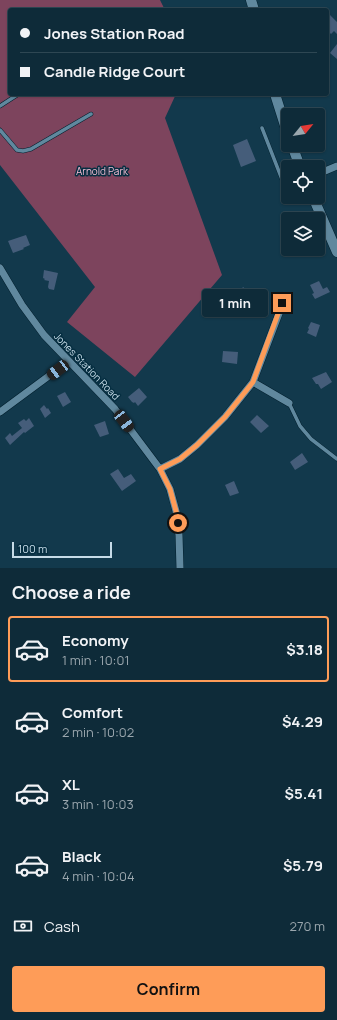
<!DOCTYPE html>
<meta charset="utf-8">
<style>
:root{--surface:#0e2b39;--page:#1c3744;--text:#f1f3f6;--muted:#9ba7ae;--line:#2e4753;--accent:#fe9c58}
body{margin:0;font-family:Manrope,sans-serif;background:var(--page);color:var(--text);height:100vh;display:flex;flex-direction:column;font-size:15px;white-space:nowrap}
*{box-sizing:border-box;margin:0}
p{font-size:13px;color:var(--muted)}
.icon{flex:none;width:22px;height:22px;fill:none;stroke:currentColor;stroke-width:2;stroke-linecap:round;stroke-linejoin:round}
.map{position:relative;height:568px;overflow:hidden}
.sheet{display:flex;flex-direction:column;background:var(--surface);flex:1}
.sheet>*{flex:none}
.guide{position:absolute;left:8px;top:8px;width:321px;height:88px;border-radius:4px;box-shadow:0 1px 3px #0004,0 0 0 1px var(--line);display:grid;align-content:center;height:88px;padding:0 12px;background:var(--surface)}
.needle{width:26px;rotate:60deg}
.buttons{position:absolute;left:281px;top:108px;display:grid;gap:8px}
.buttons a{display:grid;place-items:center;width:44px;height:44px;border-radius:4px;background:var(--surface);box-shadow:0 1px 3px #0004,0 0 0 1px var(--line);font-size:20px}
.scale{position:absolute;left:12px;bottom:10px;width:100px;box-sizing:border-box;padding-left:4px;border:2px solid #c6dbe7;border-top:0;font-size:11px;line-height:14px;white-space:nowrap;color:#c6dbe7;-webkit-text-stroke:3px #052e41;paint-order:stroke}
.end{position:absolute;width:18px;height:18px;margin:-9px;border:5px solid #fe9c58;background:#111;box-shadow:0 0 0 2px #111}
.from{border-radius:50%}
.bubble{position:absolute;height:28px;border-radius:4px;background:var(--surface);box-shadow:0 1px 3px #0004,0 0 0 1px var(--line);font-size:13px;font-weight:700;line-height:28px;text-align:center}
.car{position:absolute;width:12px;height:24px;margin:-12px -6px;border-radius:5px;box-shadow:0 0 3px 1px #0007;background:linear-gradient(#222 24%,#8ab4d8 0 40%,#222 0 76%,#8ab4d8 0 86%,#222 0)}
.guide b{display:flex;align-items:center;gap:14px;height:38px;font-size:15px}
.guide b+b{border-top:1px solid var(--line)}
.guide i{width:10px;height:10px;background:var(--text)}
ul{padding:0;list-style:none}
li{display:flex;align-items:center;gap:12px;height:66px;margin:0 8px 6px;padding:0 4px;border:2px solid transparent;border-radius:4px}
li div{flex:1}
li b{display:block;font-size:15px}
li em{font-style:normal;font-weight:700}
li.on{border-color:var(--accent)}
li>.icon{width:36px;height:36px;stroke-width:1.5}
h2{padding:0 12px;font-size:18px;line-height:48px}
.pay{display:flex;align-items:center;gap:10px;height:44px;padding:0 12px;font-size:15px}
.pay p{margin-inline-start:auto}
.cta{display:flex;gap:8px;margin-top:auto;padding:8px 12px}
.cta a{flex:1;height:46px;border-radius:4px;background:var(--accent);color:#111;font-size:16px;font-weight:700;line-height:46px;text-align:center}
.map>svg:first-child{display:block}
.green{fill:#7d445d}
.building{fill:#455d7a}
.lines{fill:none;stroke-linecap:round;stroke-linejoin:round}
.service-casing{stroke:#021f2d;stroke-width:4.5}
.minor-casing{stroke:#021f2d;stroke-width:8}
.secondary-casing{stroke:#021f2d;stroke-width:11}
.service{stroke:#60889e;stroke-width:3.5}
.minor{stroke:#60889e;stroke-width:7}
.secondary{stroke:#60889e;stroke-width:10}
.route{stroke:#fe9c58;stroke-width:5}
.labels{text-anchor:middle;stroke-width:3;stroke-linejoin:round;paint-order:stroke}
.park-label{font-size:10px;fill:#f9bed5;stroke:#052e41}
.street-label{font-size:10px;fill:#c6dbe7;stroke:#052e41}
</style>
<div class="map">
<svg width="337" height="568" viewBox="0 0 337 568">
<rect width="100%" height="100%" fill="#12394c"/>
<path class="green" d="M0,0h160l5,10h-155v84h166l-11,24 57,157 -87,102 -68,-55 28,-35 -95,-122z"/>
<path class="building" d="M330,15l7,7v12l-3,-3 -3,3 -4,-4v-12z
M337,44v15l-7,-6z
M247,139l9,22 -15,6 -8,-22z
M26,235l4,10 -7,3 1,1 -11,4 -5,-12z
M44,270l14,3 -4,17 -5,-1 -1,-2 1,-6 -5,-1 1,-1 -2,-1z
M319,281l4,8 4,-2 3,5 -15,7 -3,-5 2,-1 -4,-8z
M243,287l6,5 -9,14 -10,-8 6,-8 3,3z
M311,322l9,3 -4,12 -9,-4 2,-4 -1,-1z
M223,351l15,1 -1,12 -15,-2z
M326,372l6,10 -11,7 -3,-5h-2l-4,-6z
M139,388l8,9 -9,9 -3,-4 -1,1 -2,-1 -4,-5z
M65,392l6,10 -8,5 -6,-11z
M44,405l3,4 1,-1 3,5 -6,5 -5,-9z
M257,415l12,11 -8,7 -11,-11z
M29,418l5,8 -9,7 -1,-1 -14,13 -5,-7 5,-5 2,3 10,-8 -4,-5 6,-4 2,2z
M105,421l4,13 -9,3 -6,-12z
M302,453l6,9 -13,8 -5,-8z
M118,469l6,9 7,-4 5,7 -14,10 -12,-17z
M234,481l5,12 -9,3 -5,-11z"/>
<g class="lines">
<defs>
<path id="service" d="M0,106l17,-11
M262,128l23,59 3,2
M0,130l17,20 6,1 8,-2 60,-35
M289,403l11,23 11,13 26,20"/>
<path id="minor" d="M318,174l19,-8
M0,268l22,37 22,30 71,74 45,60 10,20 6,22 3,24 1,33
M253,382l36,21
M0,412l69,-51
M160,469l20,-10 17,-14 28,-28 28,-35 30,-79"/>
<path id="secondary" d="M251,0l3,10
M275,94l13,41
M292,145l8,22
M313,197l24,55"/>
</defs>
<use href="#service" class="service-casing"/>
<use href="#minor" class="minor-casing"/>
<use href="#secondary" class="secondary-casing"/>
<use href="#service" class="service"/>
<use href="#minor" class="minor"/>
<use href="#secondary" class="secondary"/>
</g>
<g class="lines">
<path class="route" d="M178,523l-2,-12 -6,-22 -10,-20 20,-10 17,-14 28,-28 28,-35 29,-79"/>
</g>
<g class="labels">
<g class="park-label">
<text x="102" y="175">Arnold Park</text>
</g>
<g class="street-label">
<text transform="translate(87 366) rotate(46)" y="4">Jones Station Road</text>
</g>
</g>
</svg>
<div class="buttons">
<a><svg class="needle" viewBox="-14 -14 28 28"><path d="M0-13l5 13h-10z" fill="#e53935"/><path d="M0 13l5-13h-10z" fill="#9ba7ae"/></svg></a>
<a><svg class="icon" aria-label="locate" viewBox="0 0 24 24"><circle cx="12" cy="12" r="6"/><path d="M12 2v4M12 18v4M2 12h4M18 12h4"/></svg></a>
<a><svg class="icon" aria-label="layers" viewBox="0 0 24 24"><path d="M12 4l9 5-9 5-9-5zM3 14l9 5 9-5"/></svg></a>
</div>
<div class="scale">100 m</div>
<i class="end from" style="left:178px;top:523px"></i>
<i class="end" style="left:282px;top:303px"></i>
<div class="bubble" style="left:202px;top:289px;width:66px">1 min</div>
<i class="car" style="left:58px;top:370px;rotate:233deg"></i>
<i class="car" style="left:124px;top:421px;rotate:143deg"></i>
<div class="guide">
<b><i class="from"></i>Jones Station Road</b>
<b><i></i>Candle Ridge Court</b>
</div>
</div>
<section class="sheet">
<h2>Choose a ride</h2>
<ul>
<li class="on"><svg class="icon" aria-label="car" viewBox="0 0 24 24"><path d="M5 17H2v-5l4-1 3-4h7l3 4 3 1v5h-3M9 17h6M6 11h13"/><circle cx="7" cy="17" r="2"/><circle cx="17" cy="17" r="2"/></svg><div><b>Economy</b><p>1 min · 10:01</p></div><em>$3.18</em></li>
<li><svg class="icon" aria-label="car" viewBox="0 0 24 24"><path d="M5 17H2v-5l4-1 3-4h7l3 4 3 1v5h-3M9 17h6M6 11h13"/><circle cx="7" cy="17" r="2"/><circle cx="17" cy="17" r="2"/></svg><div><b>Comfort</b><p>2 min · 10:02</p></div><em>$4.29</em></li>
<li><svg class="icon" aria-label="car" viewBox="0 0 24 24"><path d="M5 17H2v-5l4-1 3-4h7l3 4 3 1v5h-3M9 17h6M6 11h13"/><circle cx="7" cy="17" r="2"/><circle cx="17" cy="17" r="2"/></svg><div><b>XL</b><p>3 min · 10:03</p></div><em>$5.41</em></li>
<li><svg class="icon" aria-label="car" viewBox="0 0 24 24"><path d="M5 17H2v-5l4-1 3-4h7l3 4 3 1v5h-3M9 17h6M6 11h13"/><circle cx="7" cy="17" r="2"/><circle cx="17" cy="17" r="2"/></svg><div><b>Black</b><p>4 min · 10:04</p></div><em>$5.79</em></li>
</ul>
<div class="pay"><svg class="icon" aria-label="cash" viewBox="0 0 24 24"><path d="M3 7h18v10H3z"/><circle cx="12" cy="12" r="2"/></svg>Cash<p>270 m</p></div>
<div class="cta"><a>Confirm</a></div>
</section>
